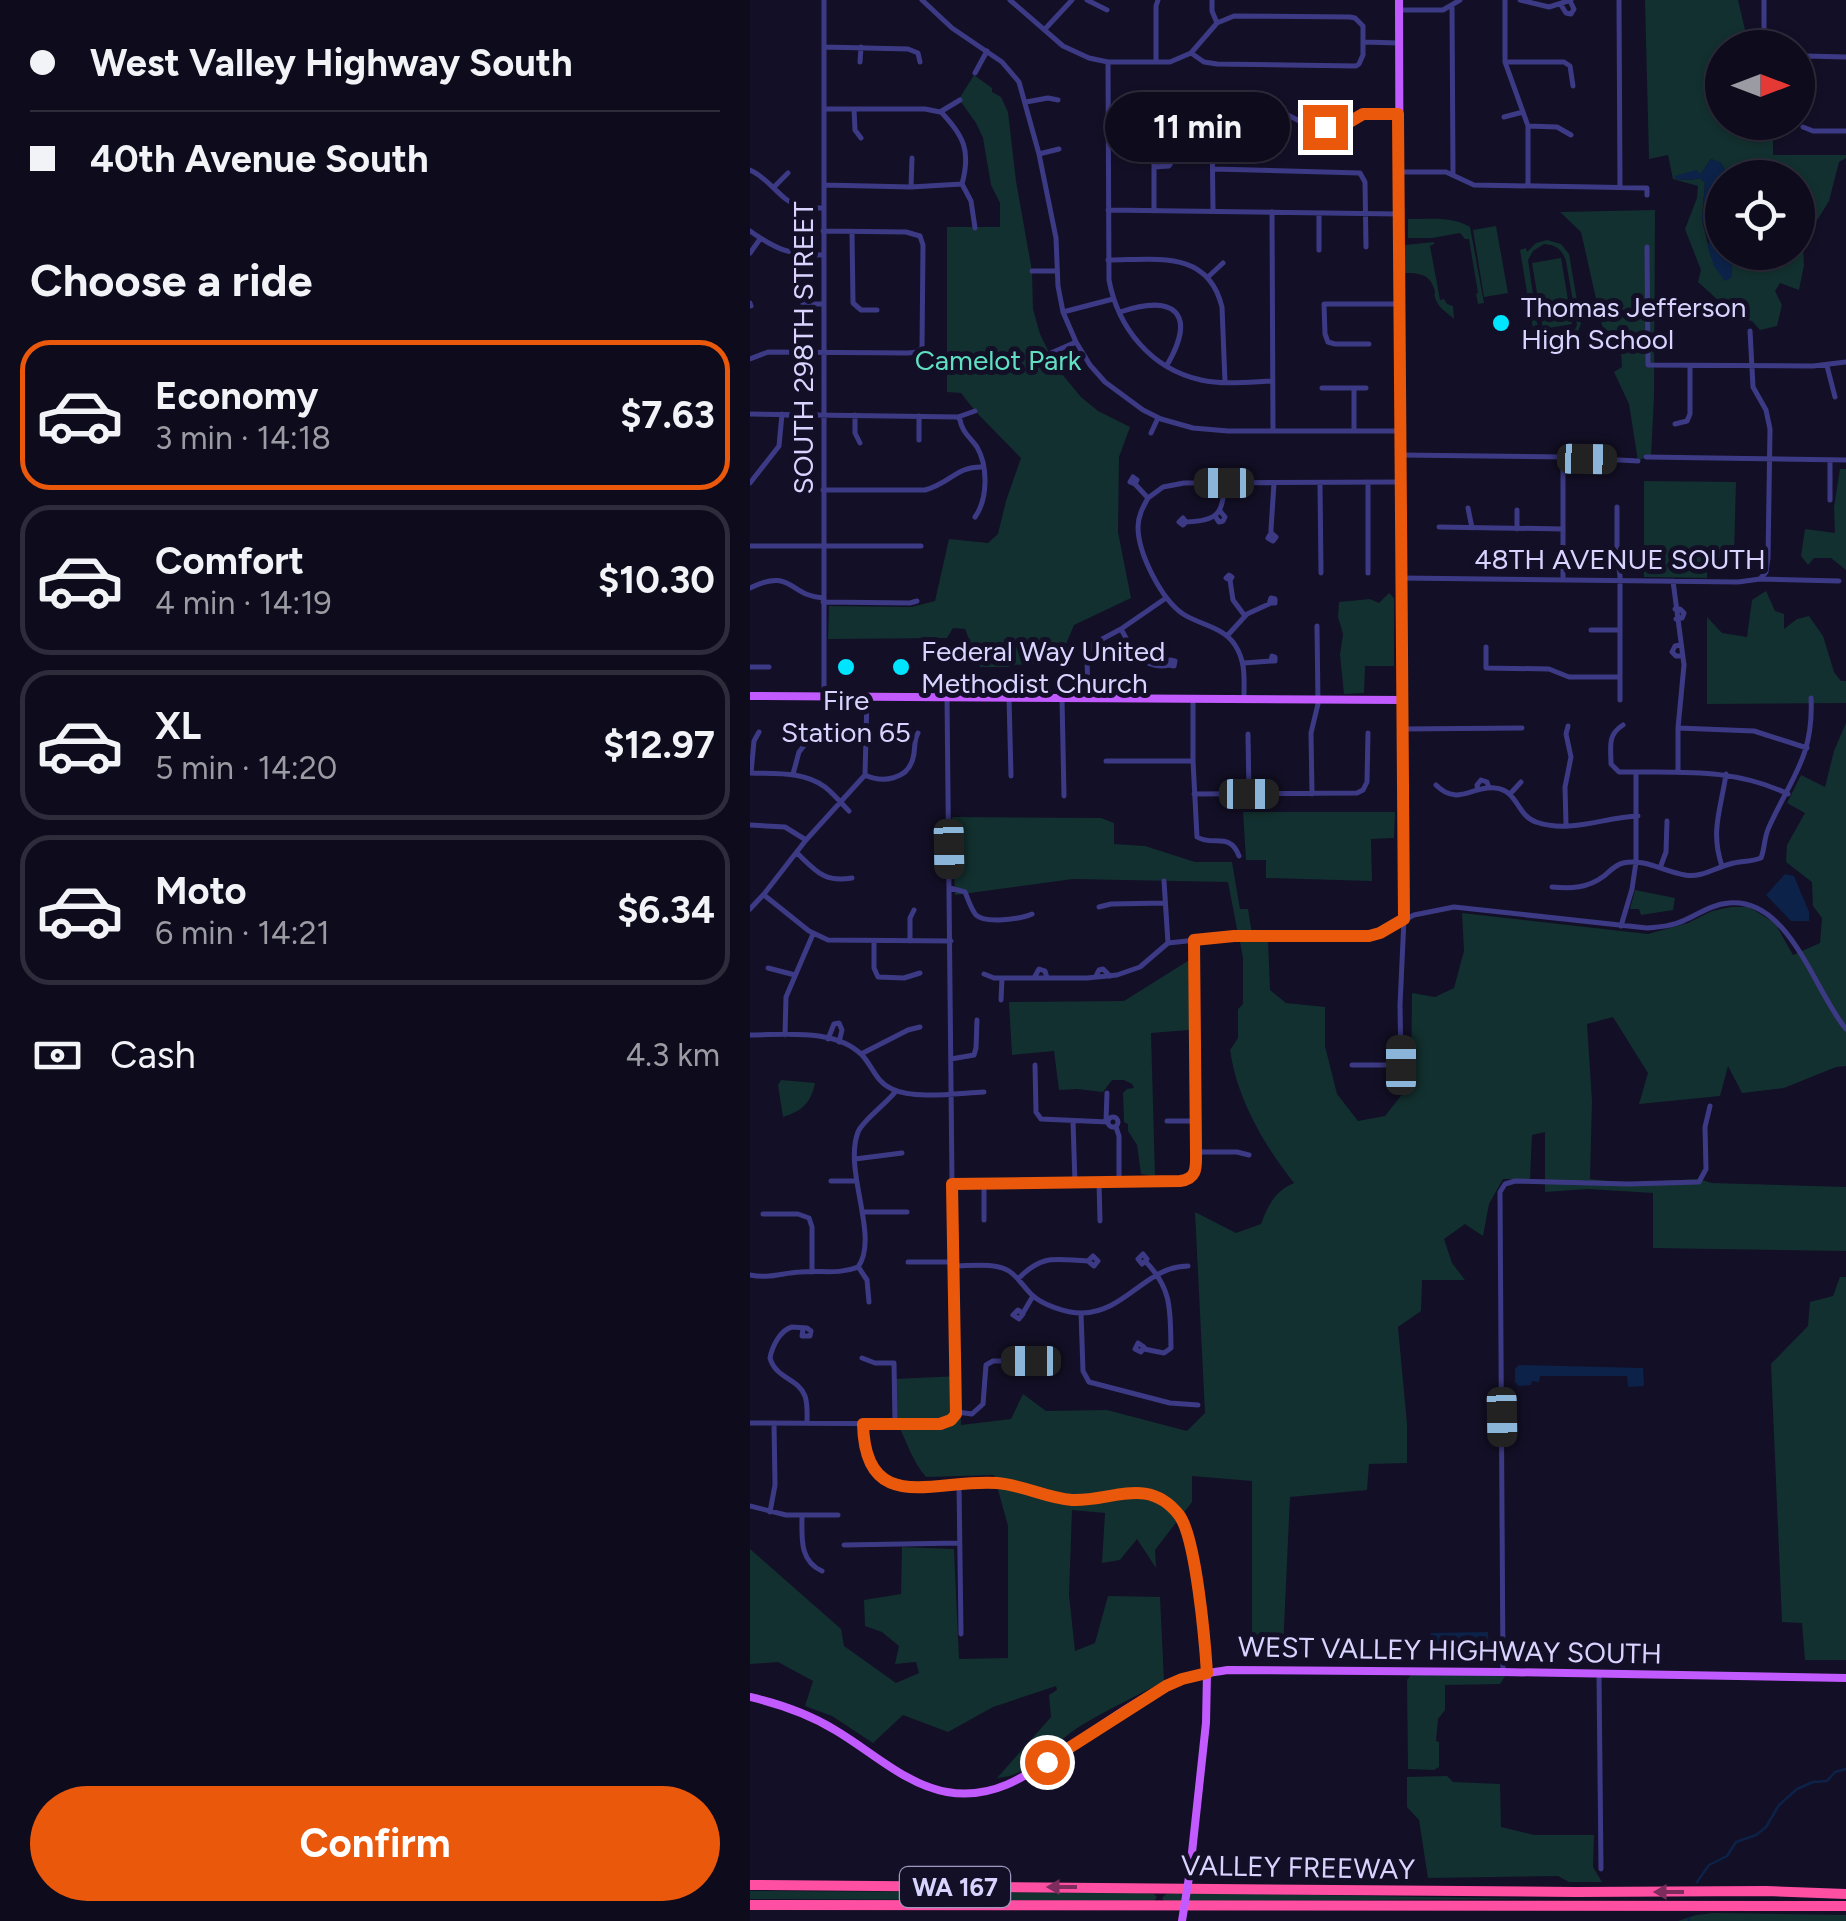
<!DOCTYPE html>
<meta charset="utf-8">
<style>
:root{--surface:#0e0b1c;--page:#171425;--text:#f1f3f6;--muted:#9b9ba3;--line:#2e2b3b;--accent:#ea580c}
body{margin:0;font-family:Figtree,sans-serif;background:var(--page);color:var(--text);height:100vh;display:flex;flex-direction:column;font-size:38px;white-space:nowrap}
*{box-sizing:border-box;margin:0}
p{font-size:32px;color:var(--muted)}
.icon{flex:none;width:55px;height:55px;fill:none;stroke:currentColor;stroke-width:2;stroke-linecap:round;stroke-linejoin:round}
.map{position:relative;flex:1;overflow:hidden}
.details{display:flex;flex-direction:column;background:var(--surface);width:750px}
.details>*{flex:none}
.guide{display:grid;align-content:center;height:220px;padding:0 30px;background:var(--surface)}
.needle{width:65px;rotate:90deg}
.controls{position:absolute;left:955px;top:30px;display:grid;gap:20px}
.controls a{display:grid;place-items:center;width:110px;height:110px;border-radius:50%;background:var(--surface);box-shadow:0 2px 8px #0004,0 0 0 2px var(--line);font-size:50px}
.end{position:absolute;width:45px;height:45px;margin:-22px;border:12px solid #ea580c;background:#fff;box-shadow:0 0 0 5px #fff}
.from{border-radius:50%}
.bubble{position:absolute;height:70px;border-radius:35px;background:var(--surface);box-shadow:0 2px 8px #0004,0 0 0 2px var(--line);font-size:32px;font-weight:700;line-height:70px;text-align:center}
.car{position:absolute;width:30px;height:60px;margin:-30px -15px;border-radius:12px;box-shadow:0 0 8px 2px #0007;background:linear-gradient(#222 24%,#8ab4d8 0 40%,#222 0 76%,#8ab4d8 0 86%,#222 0)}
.guide b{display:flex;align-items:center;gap:35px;height:95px;font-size:38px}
.guide b+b{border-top:2px solid var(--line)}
.guide i{width:25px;height:25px;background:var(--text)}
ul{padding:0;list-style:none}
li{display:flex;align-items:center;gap:30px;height:150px;margin:0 20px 15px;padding:0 10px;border:5px solid var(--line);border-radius:30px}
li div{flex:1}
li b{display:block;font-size:38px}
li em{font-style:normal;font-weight:700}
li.selected{border-color:var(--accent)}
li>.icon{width:90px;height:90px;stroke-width:1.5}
h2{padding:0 30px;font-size:45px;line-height:120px}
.pay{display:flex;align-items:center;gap:25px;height:110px;padding:0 30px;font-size:38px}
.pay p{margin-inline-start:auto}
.button{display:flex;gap:20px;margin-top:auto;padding:20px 30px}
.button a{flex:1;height:115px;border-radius:60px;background:var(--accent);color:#fff;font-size:40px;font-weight:700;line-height:115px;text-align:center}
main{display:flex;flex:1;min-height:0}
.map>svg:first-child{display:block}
.green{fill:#12302f;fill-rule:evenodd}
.water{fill:#0c2248}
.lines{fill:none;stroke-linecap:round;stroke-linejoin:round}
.stream{stroke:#0c2248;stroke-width:2.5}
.minor{stroke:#3d3a85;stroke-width:5}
.major{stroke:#c25bff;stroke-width:8}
.highway{stroke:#ff4fa3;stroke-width:10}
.major-bridge{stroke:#c25bff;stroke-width:8}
.oneway{fill:#7d2c5e}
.route{stroke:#ea580c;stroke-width:12}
.poi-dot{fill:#00e5ff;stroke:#130f26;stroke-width:4}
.labels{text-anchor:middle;stroke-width:10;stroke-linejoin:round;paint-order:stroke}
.shield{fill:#130f26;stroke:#9e99be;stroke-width:2.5}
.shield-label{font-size:25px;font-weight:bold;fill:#d9d4ff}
.poi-label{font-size:28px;fill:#d9d4ff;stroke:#130f26;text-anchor:start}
.street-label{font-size:28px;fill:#d9d4ff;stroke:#130f26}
.park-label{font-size:28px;fill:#5fe0c0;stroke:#130f26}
</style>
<main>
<section class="details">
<div class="guide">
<b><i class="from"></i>West Valley Highway South</b>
<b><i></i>40th Avenue South</b>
</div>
<h2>Choose a ride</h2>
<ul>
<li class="selected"><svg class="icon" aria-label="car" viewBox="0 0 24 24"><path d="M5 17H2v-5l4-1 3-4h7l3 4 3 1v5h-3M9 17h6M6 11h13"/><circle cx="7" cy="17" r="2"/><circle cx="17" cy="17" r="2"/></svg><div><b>Economy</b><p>3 min · 14:18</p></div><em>$7.63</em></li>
<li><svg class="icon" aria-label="car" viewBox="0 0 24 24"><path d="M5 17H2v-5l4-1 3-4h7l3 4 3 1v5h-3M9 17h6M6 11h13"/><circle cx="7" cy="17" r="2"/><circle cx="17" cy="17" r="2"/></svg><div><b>Comfort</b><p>4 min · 14:19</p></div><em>$10.30</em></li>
<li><svg class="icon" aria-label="car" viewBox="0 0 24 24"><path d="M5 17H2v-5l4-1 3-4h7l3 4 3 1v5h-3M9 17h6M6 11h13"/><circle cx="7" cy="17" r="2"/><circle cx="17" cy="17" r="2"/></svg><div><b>XL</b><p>5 min · 14:20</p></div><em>$12.97</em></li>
<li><svg class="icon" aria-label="car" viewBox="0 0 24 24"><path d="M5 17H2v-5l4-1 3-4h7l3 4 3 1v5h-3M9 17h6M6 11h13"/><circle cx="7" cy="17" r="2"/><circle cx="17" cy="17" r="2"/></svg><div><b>Moto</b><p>6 min · 14:21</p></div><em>$6.34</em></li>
</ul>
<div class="pay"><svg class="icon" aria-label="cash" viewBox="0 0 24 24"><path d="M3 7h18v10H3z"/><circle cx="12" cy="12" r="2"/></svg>Cash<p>4.3 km</p></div>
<div class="button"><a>Confirm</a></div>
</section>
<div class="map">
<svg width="1096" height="1921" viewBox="0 0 1096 1921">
<rect width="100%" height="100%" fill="#130f26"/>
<path class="green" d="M895,0h93l11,47 -27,1v74l51,1v32h73v3l-7,4 -10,39 -11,18 -16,7 2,39 -5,25 -19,-7 -5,8 7,14 -5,21 -17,4 -8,-9 -14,-3 -40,-36 3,-12 -16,-41 12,-31 1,-12 -25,-7 -5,-24 -19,4zM961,159l10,4 8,14 69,1v74l-69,1 3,7 -21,-3 -9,-37 3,-37 -5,-5 -10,2 -14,-1 24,-4z
M224,75l18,13v4l9,5 7,15 8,69 16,90 1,38 7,25 16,33 25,30 17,14 32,16 -11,30 -1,75 13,66 -57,27 -16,38 -45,2 -5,2h-28l-15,-38 -12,-1 -6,10 -119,1 1,-33 82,1 24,-6 14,-62 39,4 10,-9 8,-33 15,-43 -46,-47 -14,-18 -14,-1v-165h53v-24l-9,-18 -8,-47 -7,-15 -17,-24z
M905,210l-1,187 -3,60h-6l-7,4 -9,-57 -15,-32 8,-5 -1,-15 -15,-9 -25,-111 -21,-20z
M658,219c20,0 45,-3 62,8l14,76 -6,1 -2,-10 2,-1 -9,-54h-4l-5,-6 -28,5h-24z
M746,226l12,67 -24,4 -11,-67z
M797,240l14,4 8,10 12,70 -6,14 -14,9 -16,-3 -9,2 -16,-96 6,-2 1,4 9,-9zM794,244c12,1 18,5 22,17l11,64 -4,9 -13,8 -14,-3 -8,-10 -10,-69 5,-9z
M684,242v2l-4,2 10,54 4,-1 3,5 6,2 1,13c-5,-5 -14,-10 -17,-17 -6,-11 1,-5 -4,-16 -4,-12 -16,-13 -28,-13v-28z
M811,258l11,66 -29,5 -11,-66z
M1090,469h6v101l-15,-12h-17l-6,7 -7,-9 4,-27 30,4 -1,-26z
M894,481l92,1 -2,76h-27v20l-63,-1z
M1016,591l9,20 9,3v15l13,-10 12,-3 14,20 11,36 7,9h5v22l-139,1v-87l15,16 25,4 5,-37z
M639,593l5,5v68h-29l-1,27 -20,1 -4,-39 3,-21 -5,-17 1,-15 31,-3 9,4z
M1096,723v343l-10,1 -52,21 -42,5 -14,-27 -8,30 -81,8 9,-31 -35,-56 -26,7 5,77 -2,78 36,4 72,-4 14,4 134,4v64l-193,-3v-55l-65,-4 -43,3v-60l-13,3 -2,44h-27l-14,25 -6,32 -18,-12 -21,15 8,24 13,17h-43l-1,31 -23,16 9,97v39l-38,1 -2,26 -77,7 -7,152 -31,-4v-164l-60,-5v26l-37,48 1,18 -19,-29 -17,21 -18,3 3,-50 -33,-3 -3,85 6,56 20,-8 13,-47 52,1 4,84c-27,15 -56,28 -82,44 -30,18 -48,50 -85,53l54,-61 -2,-22 8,-5 -1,-4 -63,21 -45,25 -45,-17 -30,28 -41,-27 -27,-10 8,-25 -35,-19 -28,2v-115l91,80 3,17 52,37 23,-10 -3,-11 -21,2 4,-18 -17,-14 -17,-6 -1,-26 37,-6 1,-47 52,2 5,110 49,-1v-132l-14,-51 -68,2c-14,-16 -18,-33 -28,-52l-3,-1 -1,-45 66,-3 1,49 50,-6 12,-25 23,17 61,-1 80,21 18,-18 -10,-201 41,21 25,-9c7,-19 14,-33 33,-41 -30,-38 -57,-84 -64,-133l8,-12v-29l5,-5v-46l-3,-16h28l2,48 16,13 39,4v39l12,48 21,27 27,-5 26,-33 1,-90 23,4 19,-9 10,-37 -2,-38 186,21 40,-11 24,-12 19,-4h18l26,16 18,32 27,-12 2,-25 -9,-12 -1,-24 -26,-20 1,-17 18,-32 -18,-10 14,-28 24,12 9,-36z
M493,812h152l-1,26 -23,1 1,42 -106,-3v-18h-20z
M202,817l149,1 13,5v21l31,2 50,16h37l8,47h8l4,25h-14l-10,-52 -155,-3 -118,16z
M885,890l40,8 -2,12 -32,5 -2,-6h-9z
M441,959l-2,71 -38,3 4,143 -14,-2 -4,-29 -9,-14v-7l-4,-2 -1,-29 4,-4 7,-1 -2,-4 -8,-4h-12l-9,12 -26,-3 -18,1 -5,-39 -42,4 -3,-53 115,-1z
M31,1080l34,3c-4,20 -13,28 -32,34l-5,-32z
M1090,1277h6v383h-41l-3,-37 -20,-1 -11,-258 37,-38 2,-24 23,-6z
M662,1673l94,2 -6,9 -55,1v25l-7,9 -2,22 3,1v25l-5,3 -26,-1 -1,-89z
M697,1776l6,6 47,2 1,43 33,8h60l-1,32 9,15h-33l-11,-6 -130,2 -9,-58 -12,-13v-30z
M0,1891l391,2 13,1 3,3 -3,4 -404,-2z
M444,1893l351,6 -332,2h-49l-2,-3 4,-4z
M964,1913l132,2v6h-168l18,-6z"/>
<path class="water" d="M961,159l9,3 9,15 -7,1v74l7,1c4,8 4,16 2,25l-6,3 -11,-15 -6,-19 1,-7 -7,-20 3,-37 -5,-5 -10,2 -15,-1v-3l21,-6 5,4z
M1035,874l9,2 15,36v9h-18l-25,-26z
M769,1365l124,3 1,16 -1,2 -15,1 -1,-11h-87l-1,6 -7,-1 -1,4 -12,1 -4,-4v-13z
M738,1632l1,23 -4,4 -43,-1 -4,-2 -9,-17 2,-6z"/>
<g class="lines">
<path class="stream" d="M947,1882l12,-17 18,-9 9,-14 20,-7 10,-8 13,-22 18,-16 16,-7 14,-1 8,-9 11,-3
M939,1921v-3"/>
<path class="minor" d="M172,0l30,28 50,34 17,20 20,72 17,84 2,48 5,26 13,30 14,23 15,17 38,28 18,9 32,9 35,3h172
M260,0l53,46 26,12 19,4h62l21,-9 13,9 13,2 139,2 3,-2 4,-9v-29l-8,-8 -5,-1 -116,-1 -17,7 -26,30
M337,0l20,10
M462,0v11l5,12
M755,0v62l23,64v59
M770,0l29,7 22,-7
M869,0l1,187
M702,5l1,170
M811,5l5,8 5,1 3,-5 -4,-8
M650,10h43l17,-10
M295,29l27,-29
M1014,36v-36
M613,42l36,1
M74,47l84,2 10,4 2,9
M1048,58l8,-2 40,1
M110,62l1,-15
M358,62l1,218c9,48 42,89 92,100 23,5 48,2 71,1
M406,62v-56l2,-6
M755,62h59l6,4 3,20
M225,73l12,-22
M276,102l22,-4 10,2
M74,109h101l15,3 20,-12
M104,109l1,21 6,8
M191,112c23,24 30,39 21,72l9,17 4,27
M754,117l19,-5
M778,126l29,1 14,8
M1053,127l10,4h33
M289,154l20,-5
M404,157l13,-1 5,5 -3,5 -15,1
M463,169l147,4 5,9 1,65
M0,170c19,8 29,29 48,36 8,3 17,2 25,2
M649,172h47l28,13 173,3v7
M74,185l87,2 51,-3
M24,187l14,-14
M161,187l1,-29
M358,210l291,4
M404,211v-89l3,-7 12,-7
M463,211l-1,-86 1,-7 6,-5h65l25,13 26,1 10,-2 11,-9 7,-2h35
M522,212l1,219
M569,213v37
M0,231c27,19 40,24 73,24
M102,232l1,71 8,7h16
M897,247l1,118 165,1 33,-4
M0,253l10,-14
M358,260c48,0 100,-11 114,47l3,75
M282,271h25
M459,276l14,-13
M0,303l1,3
M53,304h20
M313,312l50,-13
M370,312c53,-18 78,0 47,53
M1000,331l3,56 13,23 4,19 -2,129 -2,14 -6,7
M619,344h-34l-7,-2 -3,-8 -1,-30h75
M301,353l25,-11
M0,359l18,-7 140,1 9,-1 5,-4 1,-103 -3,-9 -14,-4 -83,-1
M1077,366l8,31
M572,388h44
M0,414l208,3 17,-6
M105,415v18l5,10
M169,416v24
M208,417l2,3c2,12 10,17 17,27 11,19 11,52 -2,70
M925,424l12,-3 3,-7v-47
M604,431v-42
M401,433l7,-15
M651,455l162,2 75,4
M896,457l200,3
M813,458v122
M1080,460v40
M383,477l4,3 -2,4 -5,-2z
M618,482v91
M0,483l29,-37 3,-32
M570,483l1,90
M385,484l13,14c-5,9 -10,18 -10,29 0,26 23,72 45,87 17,11 41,13 52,31 11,17 9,34 9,52
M73,490h102c26,-7 31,-24 58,-23
M398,498l15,-11 21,-4 216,-1
M867,507v46l3,23v124
M718,508l4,20
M767,510v19
M465,516l4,6 4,-1 2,-4 -5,-6
M433,518l3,4 -3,3 -4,-3z
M436,522c32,-1 38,-9 38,-39
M689,527l124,2
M521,533l-3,5 5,3 3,-4 -5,-4v-4l3,-46
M0,546h171
M479,575l3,2 -2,3 -4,-2z
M651,578l337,4 22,-3 79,2
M480,580l3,20 12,16
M923,581l11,84 -6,63v44
M0,588c42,-21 39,8 73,10
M73,602l87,1 7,-2
M925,609h5l4,4 -2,5 -6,1
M371,629c11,20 22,42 48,36l1,-5 5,1 -1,5 -5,-1
M841,630h29
M477,636l20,-22 22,-10 2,-6 4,1v4h-5
M931,645l-6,1 -3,6 4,4h7
M736,647v21l63,1 20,8h51
M494,663l27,-2 1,-5 3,1v4h-4
M0,667h19
M74,696v-696
M259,697l2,79
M338,697l-1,-40 4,-12 30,-16 45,-31
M312,698l2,98
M443,698v63l4,76c16,10 33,-6 42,19
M873,725c-16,10 -12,22 -12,39l8,8c59,1 113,-5 169,22
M928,728l76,3 53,17
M652,729l120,-1
M498,734l1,60
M356,761h87
M0,773c26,1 53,-2 75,14 9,7 16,16 24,24
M1,773l3,-32 5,-9
M43,774l6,-22 15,-19
M115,775c17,8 43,5 48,-17 3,-10 0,-16 5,-25
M686,785c22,22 36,0 59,3 23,2 22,28 41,34 34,12 68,-5 102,-6
M728,790l-1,-5 4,-5 6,2 2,6
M444,794l163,-1 6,-3 4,-8 1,-49
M562,794l-1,-61 7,-29 -1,-78
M760,794l11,-12
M0,825l35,2 21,13
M816,825l-1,-38 6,-30 -5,-23 2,-8
M47,853c19,18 27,30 55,25
M972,866c-12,-35 -1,-57 4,-92
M910,868l6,-16 1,-31
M414,881l4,62
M802,887c19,2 36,1 52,-11 6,-5 11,-11 19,-13 22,-5 41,9 62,12 16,3 30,-7 45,-11 10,-3 21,-2 31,-6 4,-10 3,-21 8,-31 22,-49 45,-71 42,-129
M200,888l15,4c3,7 6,17 11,23 9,9 45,4 56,-1
M14,895l45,36 19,9 123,1
M349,907l12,-3 53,-1
M0,909l14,-15 42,-54 59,-65 2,-78
M871,926l11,-37 4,-27v-90
M124,941v27l4,9 26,1 16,-5
M160,941v-23l4,-8
M18,968l27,7
M234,974l10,4h93l30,-3 23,-8 28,-24 66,-7h135l11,-3 34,-18 40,-8 193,21c13,-1 26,-2 38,-8 15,-7 28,-16 44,-17 61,-5 85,88 117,126
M346,976l3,-6 4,-1 7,7
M284,978l5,-9 6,2 2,7
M251,1000l1,-22
M0,1035c35,0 85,-7 112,20 11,12 14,27 30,34 23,11 67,4 92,3
M35,1035l1,-38 27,-63
M78,1039l6,-15 5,-1 3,7 -3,12
M111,1054l47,-24 12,-3
M201,1059l23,-4 2,-7 1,-28
M285,1065l1,47 5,7 67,3
M602,1065h49l-1,-60 4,-86 -2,-217
M358 1122a5 5 0 1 1 10 0a5 5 0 1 1-10 0Z
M323,1121l2,62
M356,1121l1,-28
M417,1121h29
M366,1127l3,9v46
M447,1152h40l12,3
M105,1159l47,-6
M81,1181h25
M349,1182l1,39
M202,1183l228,-2 11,-3 6,-9 -3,-229
M234,1184v36
M112,1212h45
M13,1214h35l11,4 3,9v45
M393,1254l4,5 -5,5 -4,-5z
M343,1256l5,5 -4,5 -6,-5z
M158,1262h46
M204,1266c16,0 41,-4 55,5 9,6 14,15 22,23 11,11 35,19 51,19 44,-1 64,-47 106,-47
M108,1267c22,-30 -15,-96 0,-135 4,-11 29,-29 38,-41
M109,1268l8,12 2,22
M0,1275c18,4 32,-2 50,-3 19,-2 39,3 58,-5
M268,1279c25,-26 38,-19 70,-18
M268,1310l5,4 -4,5 -6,-4z
M273,1313l10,-17
M331,1313l2,58 6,11 81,21 28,2
M53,1329l-1,7h8l1,-5 -4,-3c-5,0 -10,-1 -15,-1 -12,3 -20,20 -22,31 6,21 28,20 35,38 3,9 2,19 2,27
M388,1343l6,4 -3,5 -6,-3z
M394,1349l20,4 7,-5c-1,-36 2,-58 -25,-86
M112,1358l13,5h19l1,61
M207,1412l15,2 11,-10 3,-39 7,-4h38
M0,1423l187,1 14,-3 6,-9 -5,-229 -5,-486
M113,1425c2,92 75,54 134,58 26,2 49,15 75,17 37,2 62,-20 96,5 11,8 18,18 21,31l18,137
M209,1483l2,151
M0,1506l36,9h52
M20,1512l5,-27 -1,-62
M52,1516c0,21 -3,45 20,55
M94,1545l115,-2
M753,1671l-3,-479 5,-8 10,-3 114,3 70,-2 7,-13 -1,-42 5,-21
M849,1674l2,195"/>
<path class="major" d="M0,696l651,4 -2,-700
M0,1697c30,7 59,17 85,33 36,21 71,55 112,62 50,9 86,-21 125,-47 33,-22 67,-47 104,-63 16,-8 34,-9 52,-12l275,2 343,6
M440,1871l16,-148 1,-50"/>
<path class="highway" d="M0,1885l826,7 190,-1 80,3
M0,1905l1096,1"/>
<path class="major-bridge" d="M432,1921l8,-50"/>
</g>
<defs><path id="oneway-solid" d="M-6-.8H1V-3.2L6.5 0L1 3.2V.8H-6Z" transform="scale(2.5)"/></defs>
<g class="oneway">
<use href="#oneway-solid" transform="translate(312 1887) rotate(-180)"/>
<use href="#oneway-solid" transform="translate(919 1892) rotate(180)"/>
</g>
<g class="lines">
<path class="route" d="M297,1762l119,-76 16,-7 25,-6c-2,-31 -11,-136 -28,-158 -31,-40 -68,-13 -107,-15 -26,-2 -49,-15 -75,-17 -59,-5 -132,35 -134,-59h77l11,-4 5,-6 -4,-230 228,-3c18,-2 16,-15 16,-29l-2,-212 40,-4h135l11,-3 24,-14 -6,-805h-35l-22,13h-16"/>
</g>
<g class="poi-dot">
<circle cx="751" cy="323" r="10"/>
<circle cx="96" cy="667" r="10"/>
<circle cx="151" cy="667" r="10"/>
</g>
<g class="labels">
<rect class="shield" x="150" y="1867" width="110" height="40" rx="8"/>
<g class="shield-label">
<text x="205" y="1896">WA 167</text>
</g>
<g class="poi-label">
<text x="771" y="317">Thomas Jefferson<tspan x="771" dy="32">High School</tspan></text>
<text x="171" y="661">Federal Way United<tspan x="171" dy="32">Methodist Church</tspan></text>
<text x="96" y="710" text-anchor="middle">Fire<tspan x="96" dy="32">Station 65</tspan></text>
</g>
<g class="street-label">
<text transform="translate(53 348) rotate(-90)" y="10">SOUTH 298TH STREET</text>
<text x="870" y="569">48TH AVENUE SOUTH</text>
<text transform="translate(700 1650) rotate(1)" y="10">WEST VALLEY HIGHWAY SOUTH</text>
<text transform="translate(548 1867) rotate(1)" y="10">VALLEY FREEWAY</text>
</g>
<g class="park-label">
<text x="248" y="370">Camelot Park</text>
</g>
</g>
</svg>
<div class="controls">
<a><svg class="needle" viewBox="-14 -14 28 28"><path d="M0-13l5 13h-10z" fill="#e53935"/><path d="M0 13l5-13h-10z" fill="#9b9ba3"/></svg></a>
<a><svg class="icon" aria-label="locate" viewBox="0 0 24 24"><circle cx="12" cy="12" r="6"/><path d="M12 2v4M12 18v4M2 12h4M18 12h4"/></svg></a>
</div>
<i class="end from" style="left:297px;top:1762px"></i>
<i class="end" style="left:575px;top:127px"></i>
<div class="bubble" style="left:355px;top:92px;width:185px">11 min</div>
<i class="car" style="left:837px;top:459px;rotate:91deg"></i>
<i class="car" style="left:474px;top:483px;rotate:270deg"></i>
<i class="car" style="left:499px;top:794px;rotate:90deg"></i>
<i class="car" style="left:199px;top:849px;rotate:179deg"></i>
<i class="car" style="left:651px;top:1065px;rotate:0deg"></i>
<i class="car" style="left:281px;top:1361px;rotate:270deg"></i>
<i class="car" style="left:752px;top:1417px;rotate:179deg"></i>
</div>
</main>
